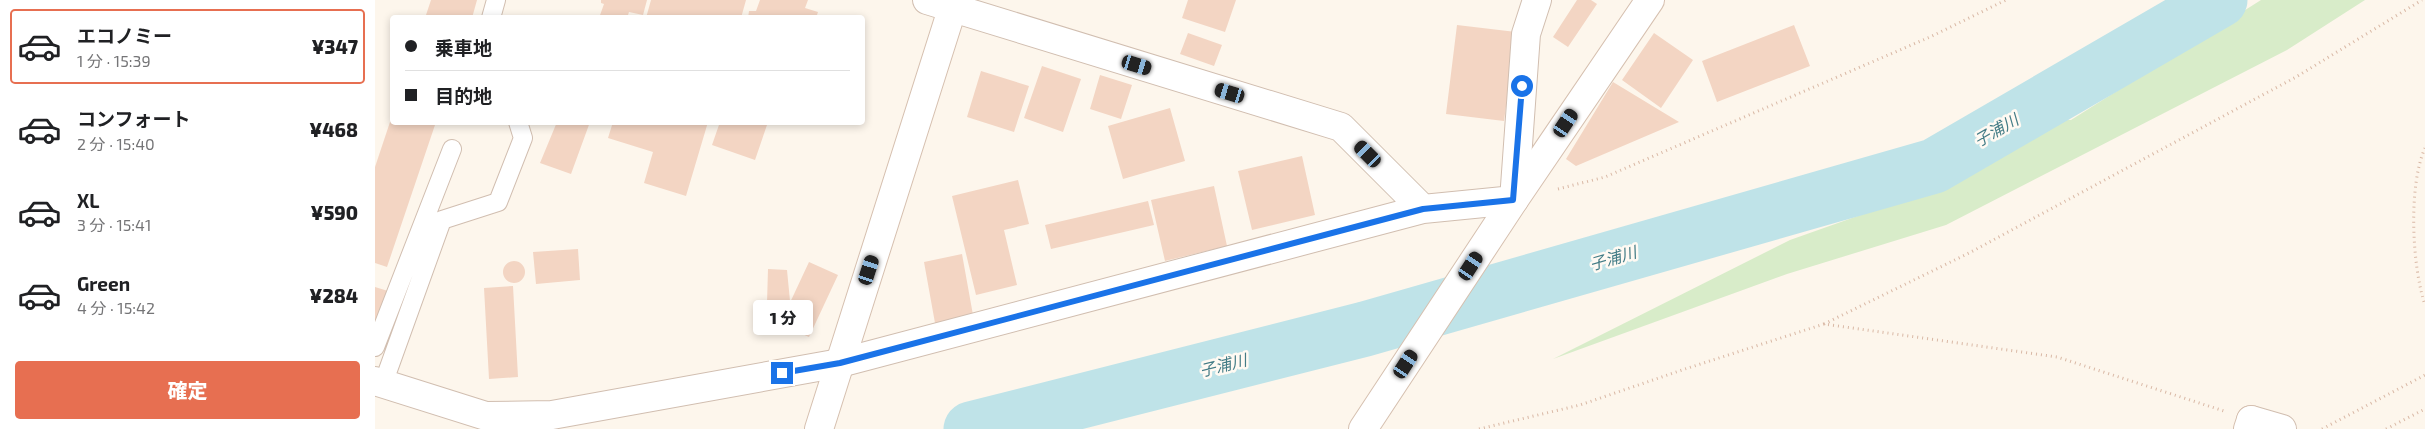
<!DOCTYPE html>
<html lang="ja">
<meta charset="utf-8">
<style>
:root{--surface:#fff;--page:#f6f6f6;--text:#202124;--muted:#757577;--line:#e0e0e0;--accent:#e76f51}
body{margin:0;font-family:"Exo 2","Noto Sans JP",sans-serif;background:var(--page);color:var(--text);height:100vh;display:flex;flex-direction:column;font-size:19px;white-space:nowrap}
*{box-sizing:border-box;margin:0}
p{font-size:16px;color:var(--muted)}
.icon{flex:none;width:28px;height:28px;fill:none;stroke:currentColor;stroke-width:2;stroke-linecap:round;stroke-linejoin:round}
.map{position:relative;flex:1;overflow:hidden}
.drawer{display:flex;flex-direction:column;background:var(--surface);width:375px}
.drawer>*{flex:none}
.top-card{position:absolute;left:15px;top:15px;width:475px;height:110px;border-radius:5px;box-shadow:0 2px 8px #0003;display:grid;align-content:center;height:110px;padding:0 15px;background:var(--surface)}
.end{position:absolute;width:22px;height:22px;margin:-11px;border:6px solid #1a73e8;background:#fff;box-shadow:0 0 0 2px #fff}
.from{border-radius:50%}
.bubble{position:absolute;height:35px;border-radius:5px;background:var(--surface);box-shadow:0 2px 8px #0003;font-size:16px;font-weight:800;line-height:35px;text-align:center}
.car{position:absolute;width:15px;height:30px;margin:-15px -8px;border-radius:6px;box-shadow:0 0 4px 1px #0007;background:linear-gradient(#222 24%,#8ab4d8 0 40%,#222 0 76%,#8ab4d8 0 86%,#222 0)}
.top-card b{display:flex;align-items:center;gap:18px;height:48px;font-size:19px}
.top-card b+b{border-top:1px solid var(--line)}
.top-card i{width:12px;height:12px;background:var(--text)}
ul{padding:9px 0 0;list-style:none}
li{display:flex;align-items:center;gap:15px;height:75px;margin:0 10px 8px;padding:0 5px;border:2px solid transparent;border-radius:5px}
li div{flex:1}
li b{display:block;font-size:19px}
li em{font-style:normal;font-weight:800}
li.active{border-color:var(--accent)}
li>.icon{width:45px;height:45px;stroke-width:1.5}
.button{display:flex;gap:10px;margin-top:auto;padding:10px 15px}
.button a{flex:1;height:58px;border-radius:5px;background:var(--accent);color:#fff;font-size:20px;font-weight:800;line-height:58px;text-align:center}
main{display:flex;flex:1;min-height:0}
.map>svg:first-child{display:block}
.green{fill:#d8ecc9}
.lines{fill:none;stroke-linecap:round;stroke-linejoin:round}
.river{stroke:#bfe3e8;stroke-width:55}
.building{fill:#f3d5c3}
.lane-casing{stroke:#d1beb0;stroke-width:20}
.street-casing{stroke:#d1beb0;stroke-width:30}
.secondary-casing{stroke:#d6c0b0;stroke-width:30}
.path{stroke:#d9b8a5;stroke-width:3;stroke-dasharray:1 4;stroke-linecap:butt}
.lane{stroke:#fff;stroke-width:18}
.street{stroke:#fff;stroke-width:28}
.secondary{stroke:#fff;stroke-width:28}
.route{stroke:#1a73e8;stroke-width:6}
.labels{text-anchor:middle;stroke-width:5;stroke-linejoin:round;paint-order:stroke}
.water-label{font-size:16px;font-style:italic;fill:#437c86;stroke:#fffaf3}
</style>
<main>
<section class="drawer">
<ul>
<li class="active"><svg class="icon" aria-label="car" viewBox="0 0 24 24"><path d="M5 17H2v-5l4-1 3-4h7l3 4 3 1v5h-3M9 17h6M6 11h13"/><circle cx="7" cy="17" r="2"/><circle cx="17" cy="17" r="2"/></svg><div><b>エコノミー</b><p>1 分 · 15:39</p></div><em>¥347</em></li>
<li><svg class="icon" aria-label="car" viewBox="0 0 24 24"><path d="M5 17H2v-5l4-1 3-4h7l3 4 3 1v5h-3M9 17h6M6 11h13"/><circle cx="7" cy="17" r="2"/><circle cx="17" cy="17" r="2"/></svg><div><b>コンフォート</b><p>2 分 · 15:40</p></div><em>¥468</em></li>
<li><svg class="icon" aria-label="car" viewBox="0 0 24 24"><path d="M5 17H2v-5l4-1 3-4h7l3 4 3 1v5h-3M9 17h6M6 11h13"/><circle cx="7" cy="17" r="2"/><circle cx="17" cy="17" r="2"/></svg><div><b>XL</b><p>3 分 · 15:41</p></div><em>¥590</em></li>
<li><svg class="icon" aria-label="car" viewBox="0 0 24 24"><path d="M5 17H2v-5l4-1 3-4h7l3 4 3 1v5h-3M9 17h6M6 11h13"/><circle cx="7" cy="17" r="2"/><circle cx="17" cy="17" r="2"/></svg><div><b>Green</b><p>4 分 · 15:42</p></div><em>¥284</em></li>
</ul>
<div class="button"><a>確定</a></div>
</section>
<div class="map">
<svg width="2050" height="429" viewBox="0 0 2050 429">
<rect width="100%" height="100%" fill="#fdf6ec"/>
<path class="green" d="M1886,0h104l-78,50 -341,175 -159,49 -234,85 237,-119 158,-56 11,-18 90,-47 22,1z"/>
<g class="lines">
<path class="river" d="M596,429l394,-100 569,-163 286,-166"/>
</g>
<path class="building" d="M56,0h46l-5,18h-47z
M226,0h46l-4,15 -14,-3 -2,6h-28l5,-14 -3,-1z
M276,0h95l-5,18h-95z
M385,0h48l-3,8 13,4 -2,6h-68l1,-7h7z
M813,0h48l-11,32 -43,-14z
M1202,0h14l6,4 -29,43 -15,-10z
M1082,25l59,7 -12,89 -58,-7z
M1419,25l16,41 -93,36 -15,-41z
M813,33l34,12 -8,21 -34,-12z
M1279,33l39,27 -32,48 -39,-28z
M667,66l39,13 -18,53 -39,-14z
M606,71l48,15 -15,46 -47,-15z
M725,75l32,10 -11,34 -31,-10z
M1238,82l66,40 -103,44 -10,-7z
M795,108l15,53 -62,18 -15,-53z
M17,116l1,6h43l-49,145 -12,-4v-96z
M182,122h33l-19,52 -31,-11z
M238,122h95l-22,74 -42,-13 9,-31 -45,-14z
M345,122h48l-13,38 -43,-15z
M927,156l13,59 -63,15 -14,-59z
M643,180l11,44 -25,6 13,55 -41,10 -24,-99z
M839,186l13,60 -62,15 -14,-61z
M773,201l6,24 -103,24 -6,-24z
M203,249l2,31 -44,4 -3,-32z
M587,254l11,61 -38,8 -11,-61z
M128 272a11 11 0 1 1 22 0a11 11 0 1 1-22 0Z
M434,262l29,13 -29,62 -29,-13z
M393,269l19,1 3,31 -23,2z
M138,286l5,91 -29,2 -5,-91z
M0,287l13,4 -13,35z"/>
<g class="lines">
<defs>
<path id="lane" d="M116,18l5,-18
M0,347l77,-198
M8,384l59,-164 56,-18 25,-64 -5,-16"/>
<path id="street" d="M552,0l414,127 82,82
M0,381l111,35 66,-1 288,-52 583,-154 91,-9 12,-166 11,-34
M1876,420l31,9"/>
<path id="secondary" d="M444,429l136,-429
M988,429l151,-229 136,-200
M1873,429l3,-9"/>
</defs>
<use href="#lane" class="lane-casing"/>
<use href="#street" class="street-casing"/>
<use href="#secondary" class="secondary-casing"/>
<path class="path" d="M2050,148c-17,38 -13,118 0,157
M1183,189l47,-12 325,-140 76,-37
M1449,324l145,-71 327,-176 126,-77
M1104,429l101,-24 105,-36 139,-45 233,33 167,54
M1947,429l103,-54
M2011,429l39,-20"/>
<use href="#lane" class="lane"/>
<use href="#street" class="street"/>
<use href="#secondary" class="secondary"/>
</g>
<g class="lines">
<path class="route" d="M407,373l58,-10 583,-154 90,-9 9,-114"/>
</g>
<g class="labels">
<g class="water-label">
<text transform="translate(1621 130) rotate(-30)" y="6">子浦川</text>
<text transform="translate(1238 258) rotate(-16)" y="6">子浦川</text>
<text transform="translate(848 365) rotate(-14)" y="6">子浦川</text>
</g>
</g>
</svg>
<i class="end from" style="left:1147px;top:86px"></i>
<i class="end" style="left:407px;top:373px"></i>
<div class="bubble" style="left:378px;top:300px;width:60px">1 分</div>
<i class="car" style="left:762px;top:65px;rotate:107deg"></i>
<i class="car" style="left:855px;top:93px;rotate:287deg"></i>
<i class="car" style="left:1191px;top:123px;rotate:34deg"></i>
<i class="car" style="left:993px;top:154px;rotate:315deg"></i>
<i class="car" style="left:1096px;top:266px;rotate:33deg"></i>
<i class="car" style="left:494px;top:270px;rotate:18deg"></i>
<i class="car" style="left:1031px;top:364px;rotate:33deg"></i>
<div class="top-card">
<b><i class="from"></i>乗車地</b>
<b><i></i>目的地</b>
</div>
</div>
</main>
